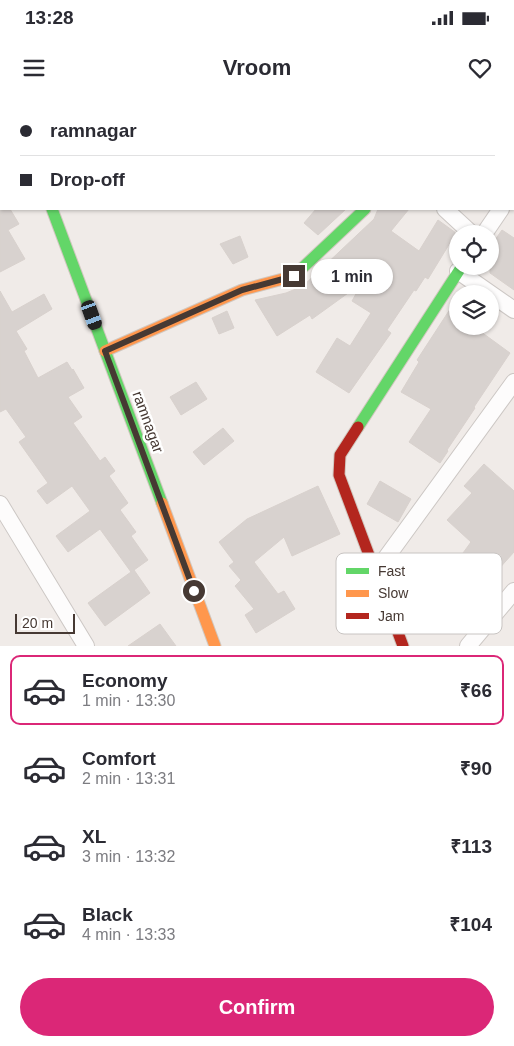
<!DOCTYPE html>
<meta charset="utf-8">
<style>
:root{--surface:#fff;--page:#f2f2f3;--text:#2b2b33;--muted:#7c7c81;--line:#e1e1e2;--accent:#db2777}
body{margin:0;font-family:Arial,sans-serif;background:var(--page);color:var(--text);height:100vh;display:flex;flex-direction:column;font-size:19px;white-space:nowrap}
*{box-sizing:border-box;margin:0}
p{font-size:16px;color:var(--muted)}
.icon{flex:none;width:28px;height:28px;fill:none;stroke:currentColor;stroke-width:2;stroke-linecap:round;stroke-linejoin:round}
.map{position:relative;height:546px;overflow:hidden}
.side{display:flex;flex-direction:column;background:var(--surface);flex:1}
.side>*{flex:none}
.guide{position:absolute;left:0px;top:0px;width:515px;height:110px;box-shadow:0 1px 4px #0004;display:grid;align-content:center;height:110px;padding:0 20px;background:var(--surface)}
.buttons{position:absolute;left:449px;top:125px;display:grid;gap:10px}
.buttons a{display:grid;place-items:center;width:50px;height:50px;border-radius:50%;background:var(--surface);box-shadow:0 1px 4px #0004;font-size:25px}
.scale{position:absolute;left:15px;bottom:12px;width:60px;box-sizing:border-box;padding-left:5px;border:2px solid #463933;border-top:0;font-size:14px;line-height:18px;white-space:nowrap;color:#463933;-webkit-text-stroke:4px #fff;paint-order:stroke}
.end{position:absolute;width:22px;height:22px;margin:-11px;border:6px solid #463933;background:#fff;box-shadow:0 0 0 2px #fff}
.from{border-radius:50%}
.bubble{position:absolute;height:35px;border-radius:18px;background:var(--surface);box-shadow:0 1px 4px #0004;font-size:16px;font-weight:800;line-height:35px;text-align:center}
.car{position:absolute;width:15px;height:30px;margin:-15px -8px;border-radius:6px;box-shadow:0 0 4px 1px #0007;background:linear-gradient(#222 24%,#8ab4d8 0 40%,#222 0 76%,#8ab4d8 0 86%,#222 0)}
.guide b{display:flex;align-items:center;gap:18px;height:48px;font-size:19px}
.guide b+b{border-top:1px solid var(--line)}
.guide i{width:12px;height:12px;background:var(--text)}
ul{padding:9px 0 0;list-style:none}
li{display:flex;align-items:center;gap:15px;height:70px;margin:0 10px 8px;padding:0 10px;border:2px solid transparent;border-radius:10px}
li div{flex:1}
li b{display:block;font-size:19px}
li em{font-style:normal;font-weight:800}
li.current{border-color:var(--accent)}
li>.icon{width:45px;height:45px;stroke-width:1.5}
.button{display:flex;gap:10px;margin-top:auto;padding:10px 20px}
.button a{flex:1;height:58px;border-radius:30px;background:var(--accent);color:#fff;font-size:20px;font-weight:800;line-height:58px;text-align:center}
.status{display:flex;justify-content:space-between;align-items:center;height:35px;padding:0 25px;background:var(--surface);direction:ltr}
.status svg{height:14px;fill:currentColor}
header{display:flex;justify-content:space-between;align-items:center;height:65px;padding:0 20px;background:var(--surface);font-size:22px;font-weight:800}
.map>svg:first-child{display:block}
.building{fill:#d8d2cf;stroke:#d8d1cd}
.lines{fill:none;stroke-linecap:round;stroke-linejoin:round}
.street-casing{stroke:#ccc7c4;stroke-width:18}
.fast-casing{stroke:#d1c7bf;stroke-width:13}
.slow-casing{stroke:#d1c7bf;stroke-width:13}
.jam-casing{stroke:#d1c7bf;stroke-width:13}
.street{stroke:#fdfcfc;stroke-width:16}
.fast{stroke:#63d668;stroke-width:11}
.slow{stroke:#ff974d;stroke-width:11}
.jam{stroke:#b3261e;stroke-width:11}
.route{stroke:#463933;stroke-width:6}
.labels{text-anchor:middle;stroke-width:5;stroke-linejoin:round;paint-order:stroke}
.street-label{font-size:15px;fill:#463933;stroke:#fff}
.key{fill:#fff;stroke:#c8c4c2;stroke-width:1}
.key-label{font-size:14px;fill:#463933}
</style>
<div class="status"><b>13:28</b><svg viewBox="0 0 49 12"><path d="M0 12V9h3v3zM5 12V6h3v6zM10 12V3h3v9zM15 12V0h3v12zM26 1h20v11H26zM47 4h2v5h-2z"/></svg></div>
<header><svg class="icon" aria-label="menu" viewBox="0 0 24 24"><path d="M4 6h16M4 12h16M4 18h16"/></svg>Vroom<svg class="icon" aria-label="heart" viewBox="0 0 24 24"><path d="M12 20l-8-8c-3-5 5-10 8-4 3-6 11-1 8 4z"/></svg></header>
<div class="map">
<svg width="514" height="546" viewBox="0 0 514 546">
<rect width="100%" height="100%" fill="#f0ebe8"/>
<path class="building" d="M0,90l1,19h9l9,15 -11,6 17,29 -25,13z
M316,109h30l-28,26 -14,-12z
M378,109h31l-18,22 28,20 19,-31 18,13 -28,46 -3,-2 -9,14 -2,-1 -27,40 4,3 -42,60 -33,-21 21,-34 13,8 21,-33 -19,-12 10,-18 -50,36 -2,-4 -33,21 -22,-36 31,-7 17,-7 71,-67z
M502,130l12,8v52l-24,-17v-26z
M240,136l8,21 -15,7 -13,-20z
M0,191l12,21 32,-18 8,15 -36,22 11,18 -3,2 14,27 29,-16 5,8 1,-1 11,19 -16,9 14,20 -9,6 27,38 5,-4 10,14 -6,5 19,27 -8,7 16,22 -5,4 17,24 -14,10 16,23 -45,33 -17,-23 43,-31 -31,-43 -32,23 -12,-16 34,-25 -18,-25 -25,18 -10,-13 11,-8 -29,-41 7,-5 -20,-28 -6,3z
M458,197v29h15l37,27 -36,54 1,1 -28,42 1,1 -8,12 -31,-21 22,-33 -30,-17 18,-30 -2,-2z
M227,211l7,17 -15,6 -7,-16z
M196,282l11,17 -26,16 -11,-18z
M223,328l11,13 -30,24 -11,-13z
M484,364l30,27v61l-17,19 1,1 -11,15 -32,-23 16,-22 -24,-22 25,-27 -8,-7z
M380,381l31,18 -13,23 -31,-18z
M318,386l22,48 -48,22 -8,-19 -30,25 24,32 6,-3 11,18 -39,24 -11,-18 9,-6 -19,-23 6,-6 -12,-14 5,-4 -15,-20 28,-23z
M160,524l16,22h-48z"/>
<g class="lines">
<defs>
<path id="street" d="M331,0l2,1
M444,0l1,1
M91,1l2,-1
M445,109l27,25
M484,134l17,-25
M458,171l56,39
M0,404l86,142
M375,473l139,-191
M468,546l46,-55"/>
<path id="fast" d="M12,0l1,1
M52,109l110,294
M296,174l69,-65
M358,327l104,-161"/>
<path id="slow" d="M105,251l137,-61 52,-14 2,-2
M162,403l53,143"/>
<path id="jam" d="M358,327l-18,28 -1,20 64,171"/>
</defs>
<use href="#street" class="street-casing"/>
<use href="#fast" class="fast-casing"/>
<use href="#slow" class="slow-casing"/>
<use href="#jam" class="jam-casing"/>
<use href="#street" class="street"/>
<use href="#fast" class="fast"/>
<use href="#slow" class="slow"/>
<use href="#jam" class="jam"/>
</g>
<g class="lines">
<path class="route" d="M194,491l-89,-240 137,-61 52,-14"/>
</g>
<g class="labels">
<g class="street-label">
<text transform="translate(148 322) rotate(70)" y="5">ramnagar</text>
</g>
</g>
<rect x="336" y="453" width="166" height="81" rx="8" class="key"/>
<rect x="346" y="468" width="23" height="6" fill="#63d668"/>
<rect x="346" y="490" width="23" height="7" fill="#ff974d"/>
<rect x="346" y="513" width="23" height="6" fill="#b3261e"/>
<g class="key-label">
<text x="378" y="476">Fast</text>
<text x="378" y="498">Slow</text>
<text x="378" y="521">Jam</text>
</g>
</svg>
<div class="buttons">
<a><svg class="icon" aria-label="locate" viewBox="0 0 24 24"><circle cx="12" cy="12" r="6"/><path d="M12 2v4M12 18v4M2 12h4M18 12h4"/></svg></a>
<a><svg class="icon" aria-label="layers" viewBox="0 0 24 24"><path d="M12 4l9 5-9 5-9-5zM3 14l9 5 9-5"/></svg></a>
</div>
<div class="scale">20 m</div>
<i class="end from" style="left:194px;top:491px"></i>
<i class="end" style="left:294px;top:176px"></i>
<div class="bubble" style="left:311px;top:159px;width:82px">1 min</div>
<i class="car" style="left:92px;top:215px;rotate:160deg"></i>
<div class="guide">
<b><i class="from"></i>ramnagar</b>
<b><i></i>Drop-off</b>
</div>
</div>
<section class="side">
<ul>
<li class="current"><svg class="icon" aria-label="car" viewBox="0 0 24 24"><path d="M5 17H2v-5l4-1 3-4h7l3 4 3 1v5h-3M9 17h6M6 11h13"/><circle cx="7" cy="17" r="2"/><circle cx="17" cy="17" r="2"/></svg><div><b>Economy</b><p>1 min · 13:30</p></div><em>₹66</em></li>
<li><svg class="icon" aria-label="car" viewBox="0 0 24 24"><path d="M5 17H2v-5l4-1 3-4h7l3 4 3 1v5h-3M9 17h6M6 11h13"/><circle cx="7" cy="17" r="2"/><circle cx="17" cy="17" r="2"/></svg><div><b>Comfort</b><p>2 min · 13:31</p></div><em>₹90</em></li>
<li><svg class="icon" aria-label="car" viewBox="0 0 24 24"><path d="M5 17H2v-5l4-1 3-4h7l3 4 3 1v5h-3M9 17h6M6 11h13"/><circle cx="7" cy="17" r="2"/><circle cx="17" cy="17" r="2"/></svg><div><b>XL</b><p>3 min · 13:32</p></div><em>₹113</em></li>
<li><svg class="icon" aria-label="car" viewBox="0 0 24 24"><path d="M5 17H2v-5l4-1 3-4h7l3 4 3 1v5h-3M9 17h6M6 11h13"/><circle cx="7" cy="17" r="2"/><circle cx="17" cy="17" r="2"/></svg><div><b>Black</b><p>4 min · 13:33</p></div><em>₹104</em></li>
</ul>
<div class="button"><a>Confirm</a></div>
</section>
